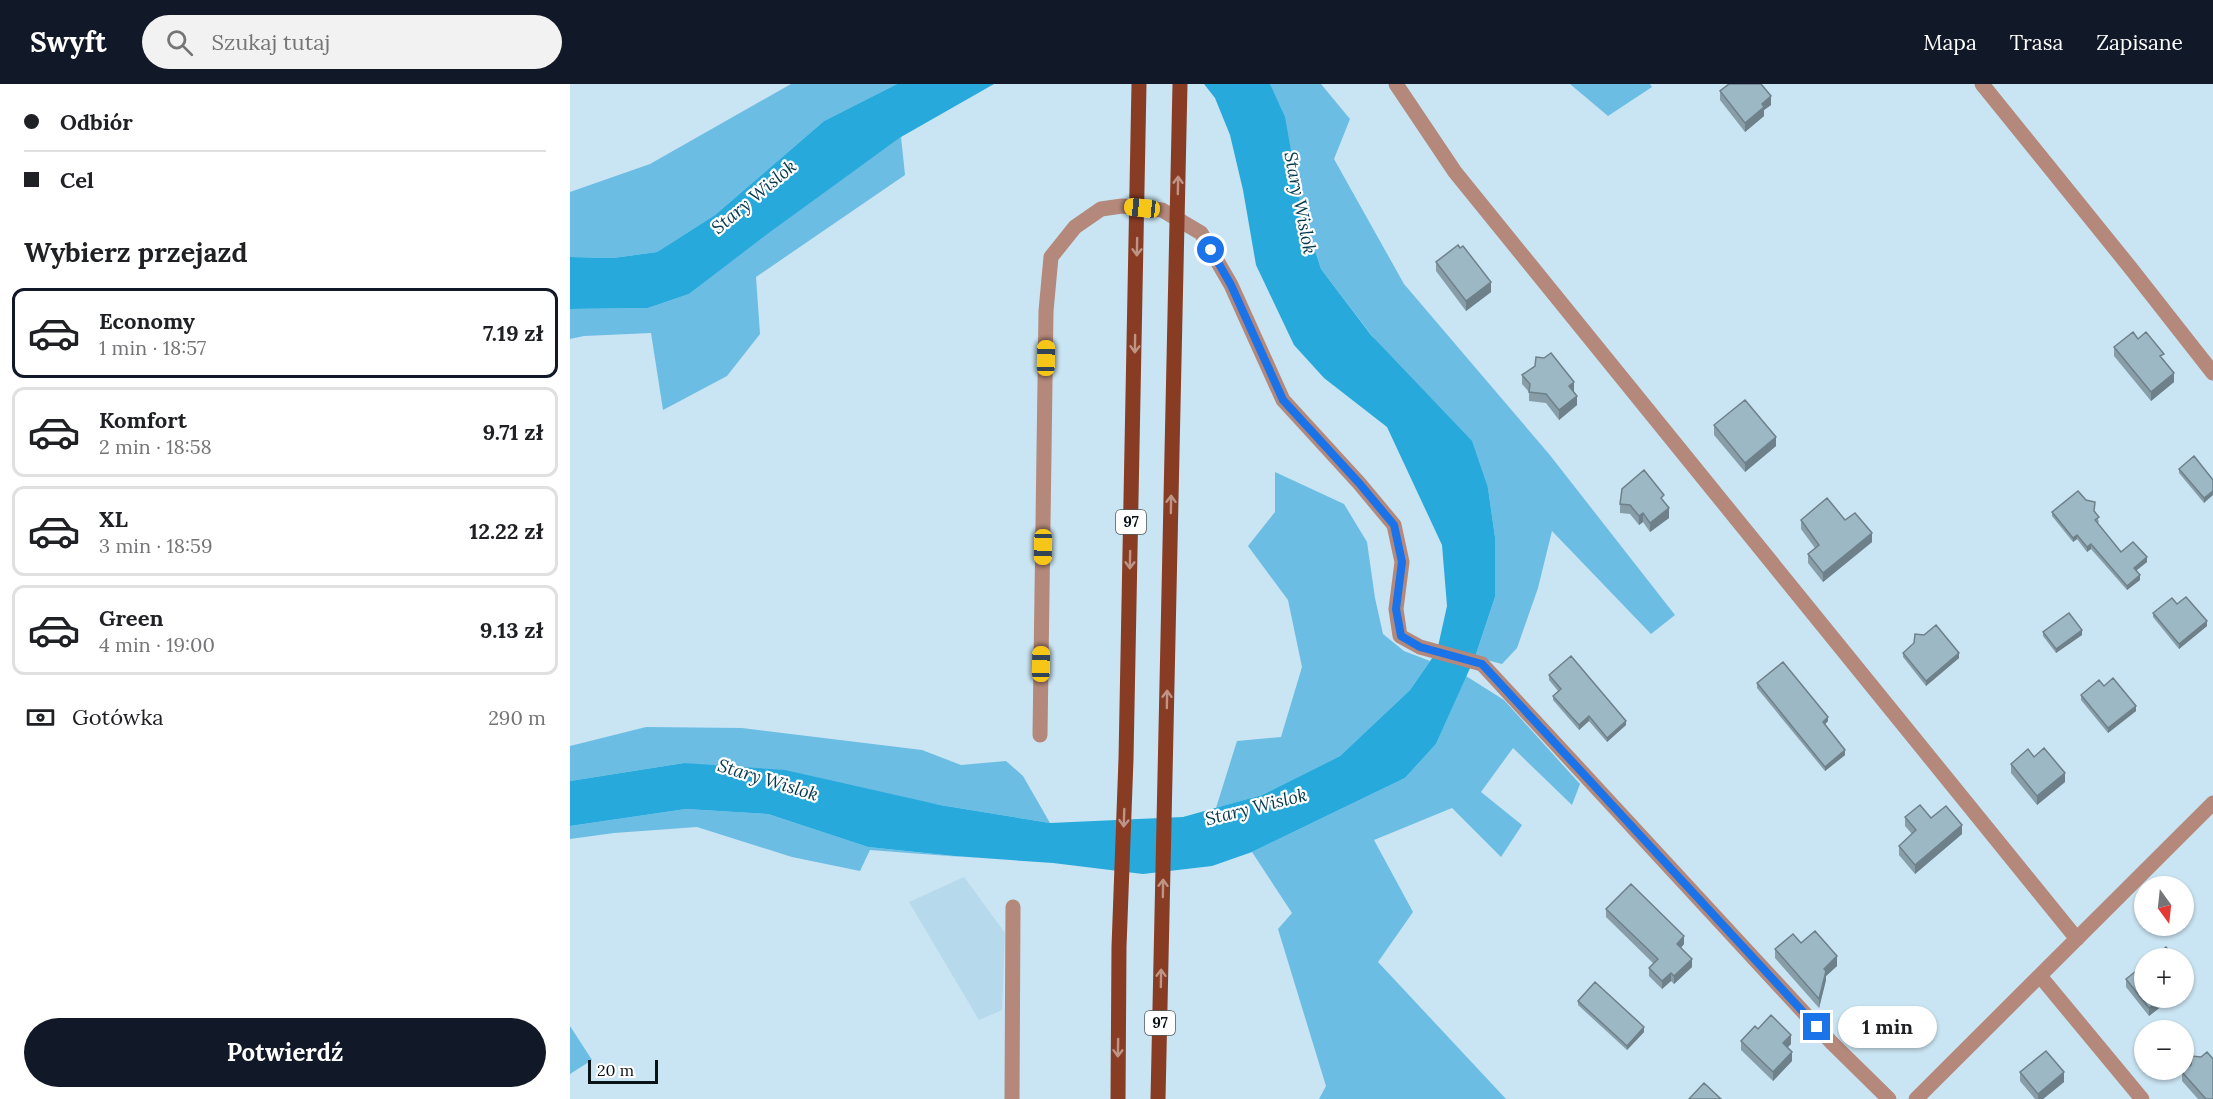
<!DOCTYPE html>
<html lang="pl">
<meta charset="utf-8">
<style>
:root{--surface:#fff;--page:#f2f2f2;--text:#202124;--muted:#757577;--line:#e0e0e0;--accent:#111827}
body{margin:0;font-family:Lora,serif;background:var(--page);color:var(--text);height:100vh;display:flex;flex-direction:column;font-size:22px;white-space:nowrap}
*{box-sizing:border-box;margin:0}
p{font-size:20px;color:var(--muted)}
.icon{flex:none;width:33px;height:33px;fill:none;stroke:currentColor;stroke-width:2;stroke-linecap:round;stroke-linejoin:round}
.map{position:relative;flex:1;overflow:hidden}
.panel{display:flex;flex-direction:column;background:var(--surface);width:570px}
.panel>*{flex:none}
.banner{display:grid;align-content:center;height:132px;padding:0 24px;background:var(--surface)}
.needle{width:39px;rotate:165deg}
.buttons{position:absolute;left:1564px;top:792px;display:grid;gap:12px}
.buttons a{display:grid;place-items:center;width:60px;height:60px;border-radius:50%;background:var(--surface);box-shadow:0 2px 4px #0004;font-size:30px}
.scale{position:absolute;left:18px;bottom:15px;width:70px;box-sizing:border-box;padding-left:6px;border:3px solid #091217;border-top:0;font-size:16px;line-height:21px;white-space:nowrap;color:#091217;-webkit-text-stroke:4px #fff;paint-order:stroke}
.end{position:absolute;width:27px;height:27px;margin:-14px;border:8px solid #1a73e8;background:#fff;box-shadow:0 0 0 3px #fff}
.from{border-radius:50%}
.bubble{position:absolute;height:42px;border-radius:21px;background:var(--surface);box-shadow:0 2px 4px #0004;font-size:20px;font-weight:700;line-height:42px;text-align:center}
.car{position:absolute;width:18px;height:36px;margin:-18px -9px;border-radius:8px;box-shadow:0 0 4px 2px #0007;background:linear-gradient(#f5c518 24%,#345 0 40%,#f5c518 0 76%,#345 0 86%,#f5c518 0)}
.banner b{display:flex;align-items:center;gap:21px;height:57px;font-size:22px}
.banner b+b{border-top:2px solid var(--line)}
.banner i{width:15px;height:15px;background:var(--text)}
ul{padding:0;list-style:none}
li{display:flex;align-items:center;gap:18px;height:90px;margin:0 12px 9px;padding:0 12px;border:3px solid var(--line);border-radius:12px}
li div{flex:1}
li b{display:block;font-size:22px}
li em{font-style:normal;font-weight:700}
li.current{border-color:var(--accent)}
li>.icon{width:54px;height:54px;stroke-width:1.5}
h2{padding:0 24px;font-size:27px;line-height:72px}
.pay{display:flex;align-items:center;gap:15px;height:66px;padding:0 24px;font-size:22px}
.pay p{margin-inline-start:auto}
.action{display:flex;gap:12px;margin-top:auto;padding:12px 24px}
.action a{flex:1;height:69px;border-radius:36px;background:var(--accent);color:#fff;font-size:24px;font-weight:700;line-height:69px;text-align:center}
header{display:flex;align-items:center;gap:36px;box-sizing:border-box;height:84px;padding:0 30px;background:var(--accent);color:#fff}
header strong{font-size:28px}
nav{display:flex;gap:33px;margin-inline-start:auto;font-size:21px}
.search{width:420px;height:54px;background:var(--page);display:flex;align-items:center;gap:15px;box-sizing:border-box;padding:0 21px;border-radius:33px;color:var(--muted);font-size:22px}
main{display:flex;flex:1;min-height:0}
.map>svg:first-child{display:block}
.built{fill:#b6d9eb}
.green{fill:#6cbde4}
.water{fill:#27a9dc}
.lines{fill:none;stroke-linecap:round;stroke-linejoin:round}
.minor{stroke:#b4887a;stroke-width:15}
.major{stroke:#883c23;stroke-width:15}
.wall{fill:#879ea9}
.shaded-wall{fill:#6e818a}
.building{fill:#9db8c5;stroke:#6e818a;stroke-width:1.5}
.oneway{stroke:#be9486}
.route{stroke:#1a73e8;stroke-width:8}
.labels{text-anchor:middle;stroke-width:4.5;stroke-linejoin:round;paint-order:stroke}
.shield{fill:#fff;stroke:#53595d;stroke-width:1.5}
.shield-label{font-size:15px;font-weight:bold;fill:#091217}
.water-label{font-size:18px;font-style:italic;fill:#02394e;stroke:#fff}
</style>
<header>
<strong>Swyft</strong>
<div class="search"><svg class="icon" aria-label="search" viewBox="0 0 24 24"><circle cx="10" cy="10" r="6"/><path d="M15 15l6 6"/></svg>Szukaj tutaj</div>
<nav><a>Mapa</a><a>Trasa</a><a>Zapisane</a></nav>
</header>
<main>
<section class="panel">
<div class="banner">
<b><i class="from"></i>Odbiór</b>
<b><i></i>Cel</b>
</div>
<h2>Wybierz przejazd</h2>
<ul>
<li class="current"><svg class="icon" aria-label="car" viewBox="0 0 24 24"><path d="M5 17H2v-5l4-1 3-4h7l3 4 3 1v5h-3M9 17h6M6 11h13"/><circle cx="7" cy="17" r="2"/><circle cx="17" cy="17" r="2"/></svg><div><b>Economy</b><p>1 min · 18:57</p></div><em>7.19 zł</em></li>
<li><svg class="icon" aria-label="car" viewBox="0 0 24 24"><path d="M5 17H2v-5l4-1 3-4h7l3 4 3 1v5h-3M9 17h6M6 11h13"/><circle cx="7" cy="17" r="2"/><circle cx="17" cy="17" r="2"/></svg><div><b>Komfort</b><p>2 min · 18:58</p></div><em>9.71 zł</em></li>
<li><svg class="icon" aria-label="car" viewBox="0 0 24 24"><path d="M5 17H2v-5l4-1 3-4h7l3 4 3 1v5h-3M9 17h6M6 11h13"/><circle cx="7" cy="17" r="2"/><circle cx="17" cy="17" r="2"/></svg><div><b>XL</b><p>3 min · 18:59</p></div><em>12.22 zł</em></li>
<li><svg class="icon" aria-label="car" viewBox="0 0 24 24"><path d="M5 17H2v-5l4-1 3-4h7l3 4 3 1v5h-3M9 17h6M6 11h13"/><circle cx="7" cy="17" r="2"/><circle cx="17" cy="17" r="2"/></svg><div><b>Green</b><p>4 min · 19:00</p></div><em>9.13 zł</em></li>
</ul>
<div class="pay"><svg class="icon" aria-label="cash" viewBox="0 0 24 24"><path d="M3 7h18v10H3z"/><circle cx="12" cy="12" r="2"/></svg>Gotówka<p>290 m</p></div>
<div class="action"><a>Potwierdź</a></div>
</section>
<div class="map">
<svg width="1643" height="1015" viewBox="0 0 1643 1015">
<rect width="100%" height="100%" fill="#c9e4f2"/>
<path class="built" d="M394,793l41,56 -3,77 -23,10 -70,-118z"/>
<path class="green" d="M221,0h106l-73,37 -109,94 -58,37 -44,6 -43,-1v-65l80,-28z
M700,0h51l29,35 -16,40 70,125 145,170 126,161 -24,19 -99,-103 -14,57 -21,60 -15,16 -27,-7 20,-60v-60l-7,-49 -167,-219 -20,-62z
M1000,0h80l2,3 -44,29z
M331,53l4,38 -149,102 4,57 -33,42 -64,34 -12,-77 -67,3 -14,3v-30l78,-1 41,-14 80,-62z
M705,388l69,32 23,38 8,56 8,36 21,17 26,10 -20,29 -70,66 -78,39 -46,13 21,-67 44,-4 21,-70 -14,-67 -40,-54 27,-34z
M896,592l38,24 76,84 -8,21 -59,-57 -32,44 41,33 -21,32 -49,-49 -78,32 39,72 -35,50 128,137h-187l7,-13 -48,-157 14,-16 -40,-61 153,-74 31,-34z
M76,643l96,1 180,22 39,15 45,-4 17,15 27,47 -366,-60 -114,18v-35z
M116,725l82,5 100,33 94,10 -92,-7 -10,21 -68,-14 -95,-30 -83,6 -44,6v-13z
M0,942l22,34 -22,14z"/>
<path class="water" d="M327,0h97l-93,53 -131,95 -81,62 -41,14 -78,1v-52l43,1 44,-6 58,-37 109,-94z
M634,0h66l15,33 16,90 20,62 50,66 101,106 16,47 7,49v60l-20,60 -39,87 -31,34 -153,74 -40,14 -69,8 -90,-11 -99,-7 -86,-9 -100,-33 -82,-5 -116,17v-45l114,-18 101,7 155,35 110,18 133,-6 79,-22 78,-39 70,-66 27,-39 10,-45 -5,-61 -55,-118 -63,-49 -30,-33 -38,-80 -13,-75 -13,-55 -15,-37z"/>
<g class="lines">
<path class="minor" d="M826,0l59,88 622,767
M1412,0l147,182 84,107
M470,651l6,-424 5,-54 24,-30 26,-18 21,-3 40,4 39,23 30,52 52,115 76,83 35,42 8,37 -6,47 4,27 20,11 62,17 350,379 57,56
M1470,892l102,123
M442,1015l1,-192
M1346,1015l297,-296"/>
<path class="major" d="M548,1015l1,-152 7,-188 13,-675
M588,1015l22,-1015"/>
</g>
<path class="wall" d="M1150,7l51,14 -7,5v6l-19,16 -25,-32z
M866,178l55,30 -25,19 -30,-40z
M1568,255l26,21 10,22 -23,19 -37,-45v-9z
M952,291l52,16 -1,1 4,13 -18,15 -13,-17 -17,-2v-9l-7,-8z
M1144,341l62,21 -31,26 -31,-37z
M1609,385l34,11 -9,23 -25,-30z
M1094,419l5,15 -19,14 -7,-10 -4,3 -9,-11 -10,-1v-9z
M1525,427l4,11 -2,1 24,29 26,10 -11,9 4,9 -13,10 -36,-41 -4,3 -10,-13 -4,3 -21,-26v-4z
M1231,436h44l27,22 -49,40 -15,-19v-9l7,-6 -14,-19z
M1607,520l30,22 -28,23 -26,-32v-4z
M1473,548l39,3 -26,18 -13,-17z
M1344,559l45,15 -33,28 -23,-29v-4z
M979,591l77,50 -19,17 -18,-21 -10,9 -26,-30v-4l5,-5 -9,-11z
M1187,599l71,38 -3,3 20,31 -20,16 -68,-83z
M1534,602l32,25 -28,22 -27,-33v-5z
M1464,673l31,25 -28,23 -26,-32v-9z
M1335,733l26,1 31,16 -47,40 -16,-19v-9l13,-12 -7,-8z
M1036,825l78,35 -3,4 11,19 -18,17 -3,-3 -9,8 -13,-13v-8l5,-4 -48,-47z
M1231,859l36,23 -11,10v4l-7,28 -44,-50v-9z
M1556,895l46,19 -23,18 -23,-29z
M1008,917l66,31 -17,18 -49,-45z
M1188,945l33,15 -3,3 4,14 -19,20 -32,-31v-9z
M1450,988l44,10 -21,17h-8l-15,-18z
M1612,988l31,27h-15l-16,-18z"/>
<path class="shaded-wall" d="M1201,12v9l-7,5v6l-19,16v-9l17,-19z
M921,198v10l-25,19v-10z
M1604,289v9l-23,19v-9z
M1004,298v9l-5,4v-9z
M1007,312v9l-18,15v-10z
M1206,353v9l-31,26v-9z
M1643,407v4l-9,8v-5z
M1099,424v10l-19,14v-9z
M1073,429v9l-4,3v-9z
M1302,449v9l-49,40v-9z
M1507,451v4l-4,3v-4z
M1521,460v5l-4,3v-5z
M1577,473v5l-13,10v-4z
M1570,491v5l-13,10v-4z
M1637,537v5l-28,23v-5z
M1512,546v5l-26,18v-4z
M1389,569v5l-33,28v-5z
M1566,622v5l-28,22v-5z
M1019,632v5l-10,9v-5z
M1258,633v4l-5,5v-4z
M1056,637v4l-19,17v-4z
M1275,666v5l-20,16v-4z
M1495,689v9l-28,23v-9z
M1392,741v9l-47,40v-9z
M1114,852v8l-7,8v-8z
M1267,872v10l-11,10v4l-7,28v-9l5,-30z
M1122,875v8l-18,17v-8z
M1101,889v8l-9,8v-8z
M1619,892v8l-5,4v-7z
M1592,914h10l-23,18v-8z
M1074,943v5l-17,18v-4z
M1221,951v9l-8,8v-9z
M1222,968v9l-19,20v-9z
M1494,988v10l-21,17h-5v-5z"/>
<path class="building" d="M1159,0h32l10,12 -9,8 2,3 -19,16 -25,-32z
M888,161l2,3 3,-2 28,36 -25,19 -30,-39z
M1563,248l5,7 8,-7 18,22 -4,2 14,17 -23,19 -37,-45z
M981,269l23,29 -5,4 8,10 -18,14 -13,-16 -17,-2 1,-8 -8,-9 13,-9 1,-9 8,1z
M1175,316l31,37 -31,26 -31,-38z
M1624,372l19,24v11l-9,7 -25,-29z
M1074,386l20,25 -3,3 8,10 -19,15 -7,-10 -4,3 -9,-11 -10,-1 2,-15z
M1508,407l8,9 9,2 -1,9 5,6 -4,3 26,32 12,-10 14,15 -13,11 6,7 -13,11 -36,-42 -4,3 -10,-12 -4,3 -21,-26z
M1257,414l18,22 10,-7 17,20 -49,40 -15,-19 11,-9 -18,-25z
M1616,513l21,24 -28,23 -26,-31 19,-15 5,6z
M1499,529l13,17 -26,19 -13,-17z
M1366,541l23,28 -33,28 -23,-28 11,-10 1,-9 9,1z
M1001,572l55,65 -19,17 -18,-22 -10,9 -26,-29 8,-7 -12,-14z
M1213,578l45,55 -5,5 22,28 -20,17 -68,-84z
M1543,594l23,28 -28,22 -27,-33 18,-15 5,6z
M1474,664l21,25 -28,23 -26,-32 17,-15 6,8z
M1350,721l11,13 15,-12 16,19 -47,40 -16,-19 17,-16 -11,-13z
M1061,800l53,52 -7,8 15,15 -18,17 -3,-3 -9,8 -13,-13 9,-9 -52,-50z
M1245,847l22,25 -13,13 2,2 -7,28 -44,-50 18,-15 8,9z
M1596,863l9,11h-23z
M1575,880v34h17l-13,10 -23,-29z
M1614,886l5,6 -5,5z
M1025,898l49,45 -17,19 -49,-45z
M1201,931l20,20 -8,8 9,9 -19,20 -32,-31 14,-15 3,3z
M1476,967l18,21 -26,22 -18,-22z
M1637,968l6,7v40h-7l-24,-27 9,-7 1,-9 9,1z
M1134,999l17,16h-32z"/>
<defs><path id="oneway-shaft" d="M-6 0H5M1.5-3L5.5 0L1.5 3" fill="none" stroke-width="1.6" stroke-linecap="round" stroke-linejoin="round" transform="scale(1.5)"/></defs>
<g class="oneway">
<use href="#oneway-shaft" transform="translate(608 101) rotate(-89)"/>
<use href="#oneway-shaft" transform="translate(567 163) rotate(91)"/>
<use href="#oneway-shaft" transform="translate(565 260) rotate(91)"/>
<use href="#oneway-shaft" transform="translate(601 420) rotate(-89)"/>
<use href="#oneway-shaft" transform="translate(560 476) rotate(91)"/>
<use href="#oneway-shaft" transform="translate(597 615) rotate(-89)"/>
<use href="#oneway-shaft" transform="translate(554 734) rotate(92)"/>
<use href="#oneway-shaft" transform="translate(593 804) rotate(-89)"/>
<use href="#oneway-shaft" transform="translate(591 894) rotate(-89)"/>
<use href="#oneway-shaft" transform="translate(548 964) rotate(91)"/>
</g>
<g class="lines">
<path class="route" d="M641,166l20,35 52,115 76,83 35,42 8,37 -6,47 5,27 19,11 62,17 335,363"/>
</g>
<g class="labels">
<g class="shield">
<rect x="546" y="426" width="30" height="24" rx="4.5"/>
<rect x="575" y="927" width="30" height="24" rx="4.5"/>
</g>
<g class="shield-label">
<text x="561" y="443">97</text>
<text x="590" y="944">97</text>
</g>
<g class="water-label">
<text transform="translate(184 113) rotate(-40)" y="6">Stary Wislok</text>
<text transform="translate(730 119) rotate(79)" y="6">Stary Wislok</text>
<text transform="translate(198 696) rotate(17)" y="6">Stary Wislok</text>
<text transform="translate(686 723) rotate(-14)" y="6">Stary Wislok</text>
</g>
</g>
</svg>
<div class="buttons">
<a><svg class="needle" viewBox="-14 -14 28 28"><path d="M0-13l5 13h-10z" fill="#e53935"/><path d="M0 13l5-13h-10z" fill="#757577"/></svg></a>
<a>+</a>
<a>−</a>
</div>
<div class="scale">20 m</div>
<i class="end from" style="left:641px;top:166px"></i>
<i class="end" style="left:1247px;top:943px"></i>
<div class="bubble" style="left:1268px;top:922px;width:99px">1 min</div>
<i class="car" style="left:572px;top:124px;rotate:276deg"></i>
<i class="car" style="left:476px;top:274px;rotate:1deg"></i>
<i class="car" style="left:473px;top:463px;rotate:181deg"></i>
<i class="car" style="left:471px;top:580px;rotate:1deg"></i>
</div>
</main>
